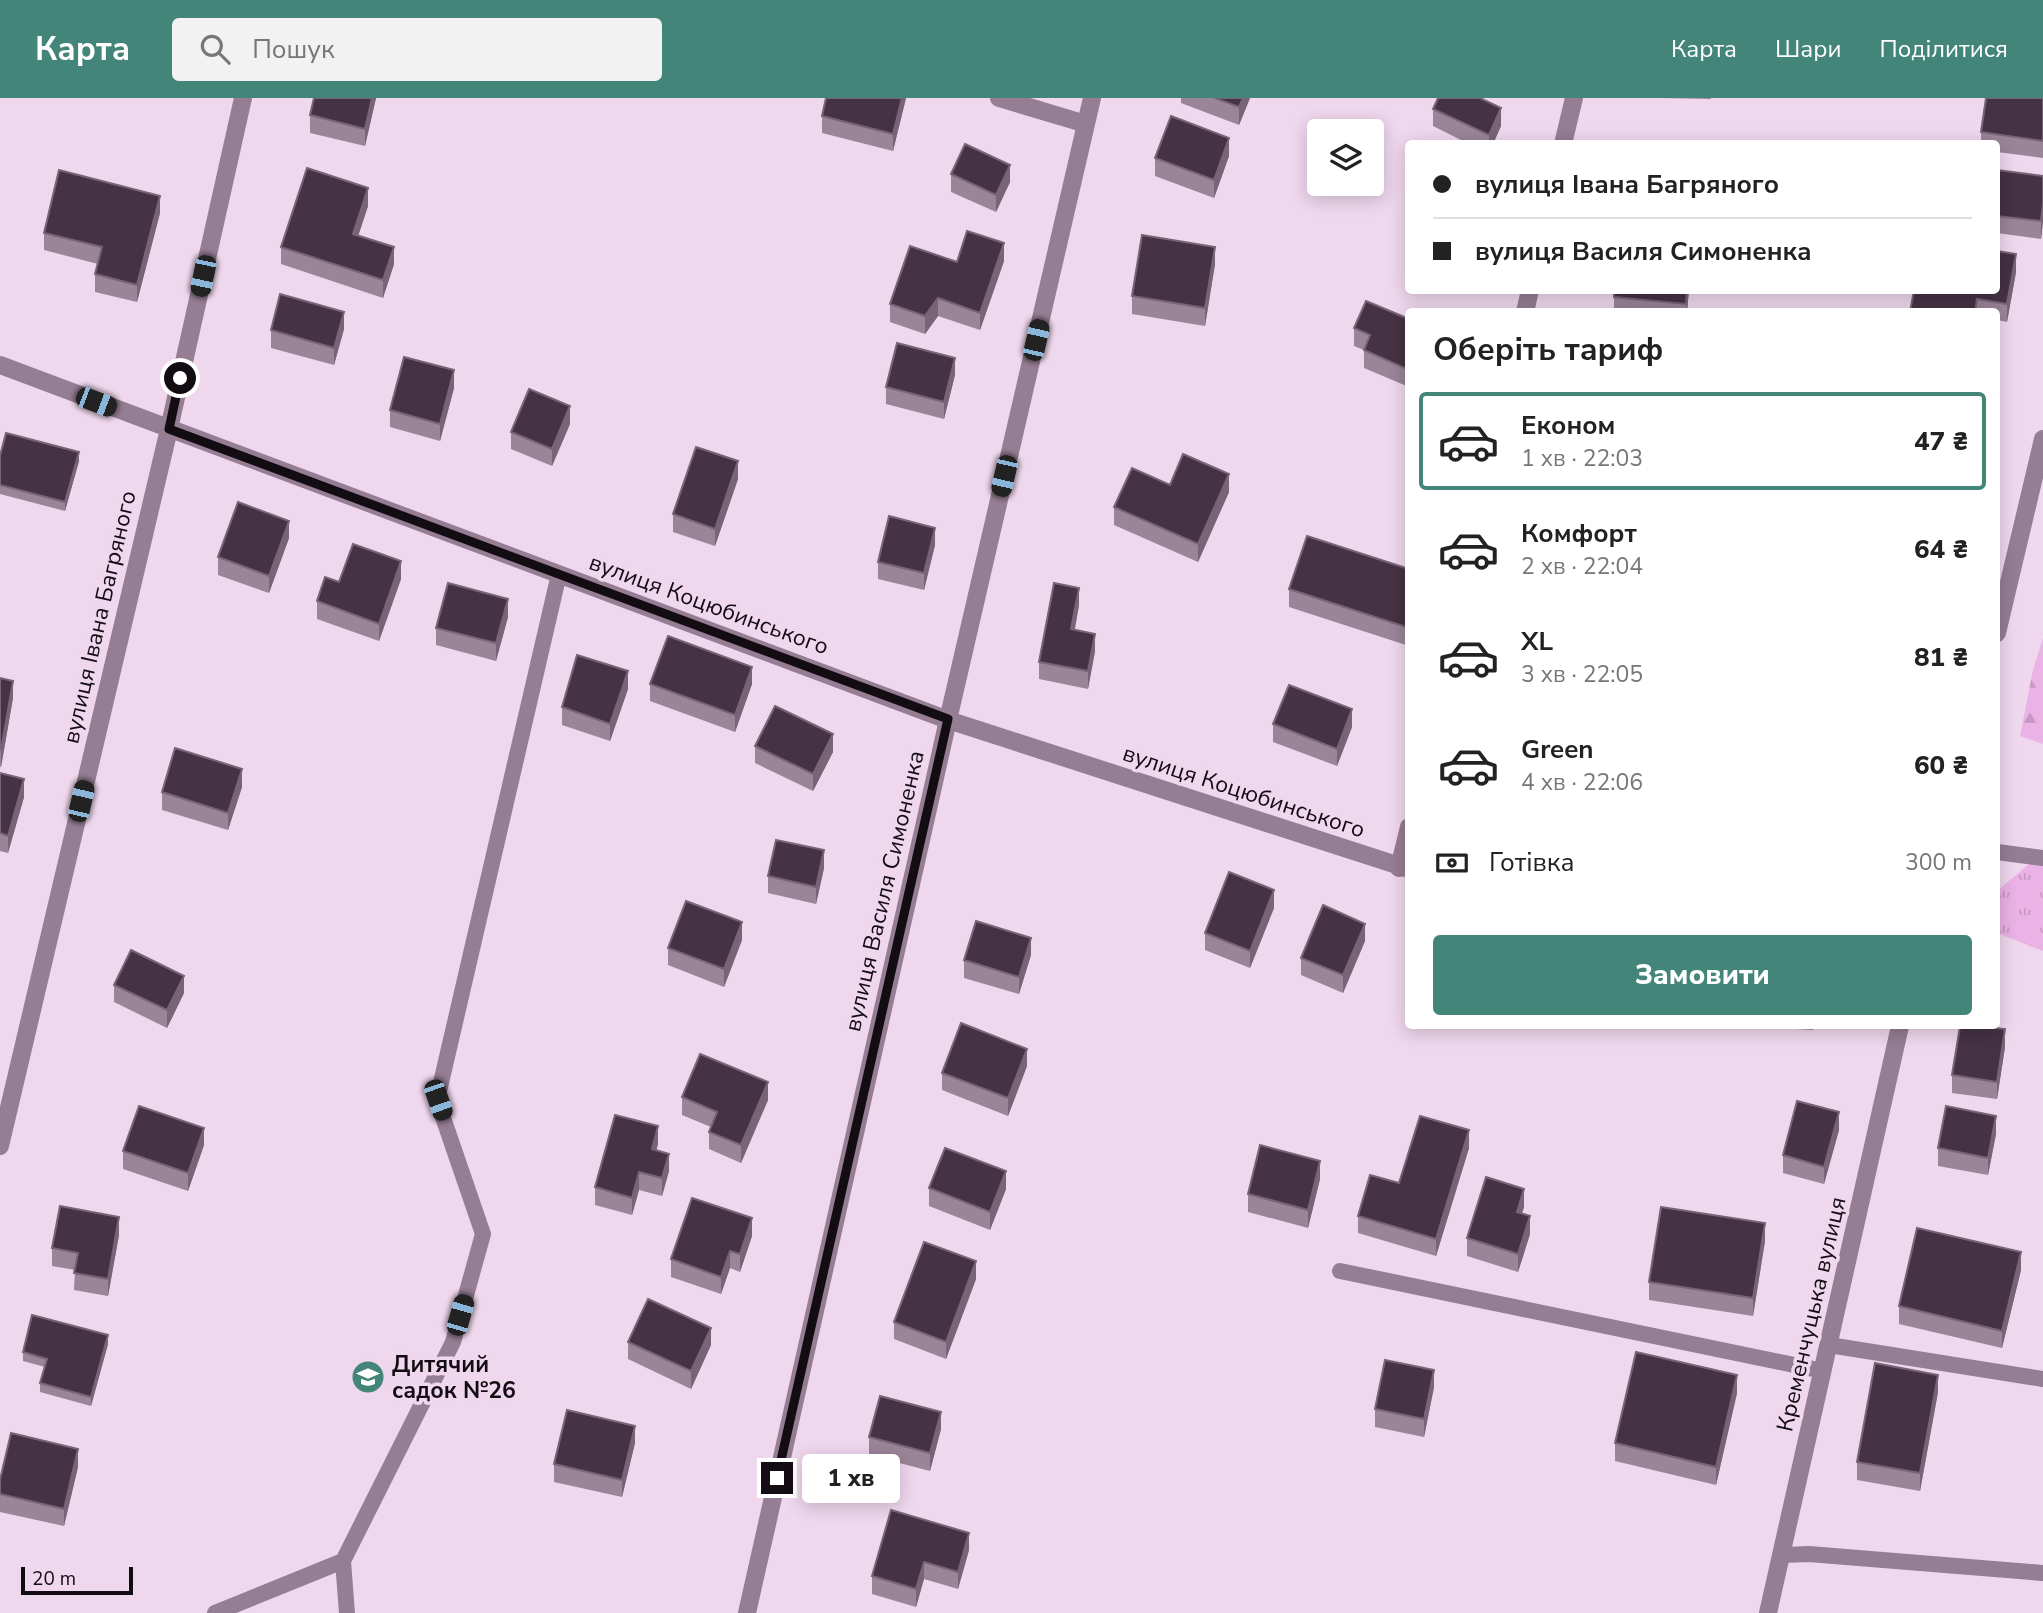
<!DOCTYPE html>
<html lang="uk">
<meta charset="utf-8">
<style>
:root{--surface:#fff;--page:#f2f2f2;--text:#222;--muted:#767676;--line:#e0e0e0;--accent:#438679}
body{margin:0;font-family:"Nunito Sans",sans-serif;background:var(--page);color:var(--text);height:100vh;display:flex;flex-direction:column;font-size:26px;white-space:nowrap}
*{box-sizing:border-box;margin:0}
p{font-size:23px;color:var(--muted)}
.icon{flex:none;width:38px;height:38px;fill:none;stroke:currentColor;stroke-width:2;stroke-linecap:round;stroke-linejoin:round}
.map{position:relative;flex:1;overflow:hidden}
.details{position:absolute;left:1405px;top:210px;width:595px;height:721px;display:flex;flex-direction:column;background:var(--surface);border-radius:7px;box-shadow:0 4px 18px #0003}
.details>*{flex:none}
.top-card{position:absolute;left:1405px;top:42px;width:595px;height:154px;border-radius:7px;box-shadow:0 4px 18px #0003;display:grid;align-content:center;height:154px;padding:0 28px;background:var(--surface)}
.controls{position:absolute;left:1307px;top:21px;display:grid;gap:14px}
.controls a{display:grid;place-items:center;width:77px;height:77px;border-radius:7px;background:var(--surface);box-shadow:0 4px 18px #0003;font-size:35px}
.scale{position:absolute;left:21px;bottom:18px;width:112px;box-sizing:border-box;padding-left:7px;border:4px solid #140c13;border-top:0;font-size:19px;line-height:24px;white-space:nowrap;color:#140c13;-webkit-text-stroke:5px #efd7ed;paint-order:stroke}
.end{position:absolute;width:32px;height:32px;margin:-16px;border:9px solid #140c13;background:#fff;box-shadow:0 0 0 4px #fff}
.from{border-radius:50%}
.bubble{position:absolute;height:49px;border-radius:7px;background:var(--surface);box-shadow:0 4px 18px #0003;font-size:23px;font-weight:800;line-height:49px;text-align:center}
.car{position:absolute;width:21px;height:42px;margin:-21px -10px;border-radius:9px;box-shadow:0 0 5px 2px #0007;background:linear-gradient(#222 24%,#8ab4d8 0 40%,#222 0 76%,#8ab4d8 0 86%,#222 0)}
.top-card b{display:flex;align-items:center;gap:24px;height:66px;font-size:26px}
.top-card b+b{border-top:2px solid var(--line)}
.top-card i{width:18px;height:18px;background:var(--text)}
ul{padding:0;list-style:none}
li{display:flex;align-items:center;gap:21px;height:98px;margin:0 14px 10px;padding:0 14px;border:4px solid transparent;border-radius:7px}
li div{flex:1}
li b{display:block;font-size:26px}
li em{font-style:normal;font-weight:800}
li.active{border-color:var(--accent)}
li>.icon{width:63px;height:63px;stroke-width:1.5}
h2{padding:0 28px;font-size:32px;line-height:84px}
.pay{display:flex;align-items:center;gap:18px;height:77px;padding:0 28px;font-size:26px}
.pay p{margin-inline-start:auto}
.button{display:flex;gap:14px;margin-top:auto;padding:14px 28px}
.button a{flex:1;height:80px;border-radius:7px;background:var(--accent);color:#fff;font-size:28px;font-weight:800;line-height:80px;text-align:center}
header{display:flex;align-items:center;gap:42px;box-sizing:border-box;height:98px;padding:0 35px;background:var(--accent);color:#fff}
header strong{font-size:33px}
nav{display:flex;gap:38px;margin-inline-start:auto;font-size:24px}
.search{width:490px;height:63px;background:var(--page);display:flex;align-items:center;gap:18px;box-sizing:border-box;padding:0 24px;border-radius:7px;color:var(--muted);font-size:26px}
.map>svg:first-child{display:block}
.grass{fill:url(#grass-tufts)}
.forest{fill:url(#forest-firs)}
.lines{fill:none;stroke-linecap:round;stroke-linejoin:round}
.service{stroke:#957d93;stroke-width:16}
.minor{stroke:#957d93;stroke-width:18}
.tertiary{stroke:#957d93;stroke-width:18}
.wall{fill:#9a8498}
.shaded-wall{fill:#786476}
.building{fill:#453243;stroke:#786476;stroke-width:2}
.route{stroke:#140c13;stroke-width:9}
.labels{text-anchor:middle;stroke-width:7;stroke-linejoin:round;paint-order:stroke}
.street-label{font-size:23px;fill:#140c13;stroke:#efd7ed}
.poi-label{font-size:23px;font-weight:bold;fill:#140c13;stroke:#efd7ed;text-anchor:start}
</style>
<header>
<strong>Карта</strong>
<div class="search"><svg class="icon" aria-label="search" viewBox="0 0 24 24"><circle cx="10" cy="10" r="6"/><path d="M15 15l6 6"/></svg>Пошук</div>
<nav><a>Карта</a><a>Шари</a><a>Поділитися</a></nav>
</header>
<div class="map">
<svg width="2043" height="1515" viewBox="0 0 2043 1515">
<defs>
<pattern id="grass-tufts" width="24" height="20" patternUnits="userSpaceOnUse" patternTransform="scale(1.75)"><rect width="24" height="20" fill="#eab2e5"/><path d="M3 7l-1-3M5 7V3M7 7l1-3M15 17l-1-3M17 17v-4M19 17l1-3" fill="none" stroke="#c898c4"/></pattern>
<pattern id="forest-firs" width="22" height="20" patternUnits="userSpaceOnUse" patternTransform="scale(1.75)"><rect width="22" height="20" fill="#eab2e5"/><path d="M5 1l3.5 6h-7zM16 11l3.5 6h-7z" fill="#c898c4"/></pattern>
</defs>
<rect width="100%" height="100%" fill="#efd7ed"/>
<path class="grass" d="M2036,760h7v93l-46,-18v-42z"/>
<path class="forest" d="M2043,540v106l-23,-8 13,-66z"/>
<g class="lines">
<path class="service" d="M1997,754l46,6
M1340,1173l483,100
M1829,1247l214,34
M1782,1457l27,-1 234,19
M215,1515l128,-52
M347,1515l-4,-52 110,-219 30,-108 -46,-134 122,-526"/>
<path class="minor" d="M999,0l87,26
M1563,46l11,-46
M1525,214l5,-22
M0,267l948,355 461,149
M1399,770l10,-41
M0,1048l169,-717 74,-331
M747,1515l201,-893 144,-622"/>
<path class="tertiary" d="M1997,535l46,-194
M1768,1515l132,-587"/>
</g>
<path class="wall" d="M314,0h62l-11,48 -55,-13v-18z
M906,0l-13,53 -71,-18v-17z
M1181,0h69l-11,27 -58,-22z
M1661,0h50v1z
M2043,0v60l-46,-6v-8h-16v-12z
M1433,11l68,17 -8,18h-24l-36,-18z
M1229,58l-15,42 -59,-22v-18z
M1997,72l46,6v45l-2,18 -44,-6z
M951,76l59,8 -14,30 -45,-20z
M368,108l-10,30 36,28 -11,34 -102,-34v-17z
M160,115l-23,89 -42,-10v-18l3,-10 -54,-14v-17z
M1004,163l-24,69 -42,-14 -13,18 -35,-12v-18l67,-42z
M1215,166l-10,62 -73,-12v-18z
M2016,174l-9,50 -10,-2v-8h-87z
M1689,192l-2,22h-73v-15z
M1409,221v68l-45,-19v-18l-10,-4v-18z
M344,231l-10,36 -63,-17v-18z
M955,277l-11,44 -58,-15v-17z
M454,290l-14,53 -50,-14v-17z
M570,326l-18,42 -41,-17v-17z
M0,358l79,5 -14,50 -65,-17z
M738,381l-23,67 -42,-14v-18z
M1170,387l59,7 -31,70 -84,-37v-18z
M289,440l-20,55 -51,-18v-18z
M935,447l-11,45 -46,-11v-17z
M1409,471v68l-3,8 -117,-38v-18z
M401,481l-22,62 -62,-22v-18l22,-19z
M1079,507l-4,25 20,21 -7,38 -49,-10v-17z
M508,519l-12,44 -60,-16v-17z
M0,580l13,20 -12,69h-1z
M650,586h102l-17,48 -85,-31z
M628,591l-18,52 -48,-16v-18z
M1273,626l79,3 -15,39 -64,-24z
M755,648l78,6 -20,39 -58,-28z
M0,675l24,24 -16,56 -8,-2z
M242,689l-14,43 -66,-20v-18z
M824,770l-8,36 -48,-11v-17z
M1274,810l-24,60 -45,-18v-17z
M742,842l-18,47 -56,-22v-17z
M1365,843l-22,52 -42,-18v-17z
M1031,857l-12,39 -55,-16v-18z
M114,887l70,8 -17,35 -53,-26z
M1746,928h68l-1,4z
M2005,949l-8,52 -45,-6v-18z
M1027,968l-19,50 -66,-26v-17z
M682,999l86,3 -27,63 -32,-14v-17l2,-5 -29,-12z
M1839,1032l-15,54 -41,-11v-18z
M1996,1036l-8,41 -50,-9v-18z
M658,1046l-2,6 13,21 -7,25 -23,-6 -7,25 -37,-10v-18z
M204,1047l-16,46 -65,-22v-18z
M1469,1050l-33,108 -78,-23v-17z
M1320,1081l-12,49 -60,-16v-18z
M929,1090l77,1 -16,41 -61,-24z
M1524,1109l-2,6 8,21 -12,38 -51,-16v-18z
M119,1137l-11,61 -34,-6 1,-20 -23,-4v-18z
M752,1138l-12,36 -10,-4 -9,26 -50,-17v-18z
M1765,1143l-12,75 -104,-16v-18z
M2021,1172l-19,78 -103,-24v-18z
M976,1181l-30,80 -52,-20v-17z
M628,1244l83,3 -20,44 -63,-30z
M108,1246l-17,62 -51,-14v-9l5,-16 -22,-6v-9z
M1434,1289l-10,50 -49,-10v-18z
M1938,1294l-18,99 -63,-11v-18z
M1737,1295l-21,92 -101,-24v-18z
M941,1331l-11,42 -61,-16v-18z
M635,1345l-13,54 -68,-15v-18z
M78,1369l-14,59 -64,-14v-32z
M969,1452l-11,39 -34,-10 -8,28 -44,-13v-18z"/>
<path class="shaded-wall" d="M372,0h4l-11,48v-17z
M902,0h4l-13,53v-17z
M1243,0h7l-11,27v-18z
M1501,10v18l-8,18h-4v-9z
M1229,40v18l-15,42v-18z
M1010,67v17l-14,30v-17z
M368,90v18l-15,46v-18z
M160,98v17l-23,89v-17z
M2043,105v18l-2,18v-18z
M1004,145v18l-24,69v-17z
M394,149v17l-11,34v-18z
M1215,149v17l-10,62v-18z
M2016,156v18l-9,50v-18z
M1687,192h2l-2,22h-1z
M938,200v18l-13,18v-18z
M344,214v17l-10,36v-17z
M955,260v17l-11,44v-17z
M454,272v18l-14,53v-17z
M570,308v18l-18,42v-17z
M79,354v9l-14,50v-9z
M738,363v18l-23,67v-17z
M1229,376v18l-31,70v-18z
M289,423v17l-20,55v-17z
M935,430v17l-11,45v-17z
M401,463v18l-22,62v-17z
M1079,490v17l-8,42v-18z
M508,501v18l-12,44v-18z
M1409,522v17l-3,8v-18z
M1095,536v17l-7,38v-18z
M752,569v17l-17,48v-17z
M628,573v18l-18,52v-17z
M13,583v17l-12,69v-17z
M1352,611v18l-15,39v-17z
M833,636v18l-20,39v-17z
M242,671v18l-14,43v-17z
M24,681v18l-16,56v-17z
M824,752v18l-8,36v-17z
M1274,792v18l-24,60v-17z
M742,824v18l-18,47v-18z
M1365,826v17l-22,52v-18z
M1031,840v17l-12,39v-17z
M184,878v17l-17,35v-18z
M2005,931v18l-8,52v-17z
M1027,951v17l-19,50v-18z
M768,984v18l-27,63v-18z
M1839,1014v18l-15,54v-17z
M1996,1018v18l-8,41v-17z
M658,1028v18l-6,23v-18z
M204,1030v17l-16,46v-18z
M1469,1032v18l-33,108v-17z
M669,1056v17l-7,25v-18z
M1320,1063v18l-12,49v-18z
M1006,1073v18l-16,41v-18z
M639,1074v18l-7,25v-17z
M1524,1091v18l-7,22v-17z
M1530,1118v18l-12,38v-18z
M119,1119v18l-11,61v-17z
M752,1120v18l-12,36v-18z
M1765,1125v18l-12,75v-18z
M730,1153v17l-9,26v-17z
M2021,1154v18l-19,78v-17z
M976,1163v18l-30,80v-17z
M711,1230v17l-20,44v-18z
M108,1237v9l-17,62v-9z
M1434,1272v17l-10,50v-18z
M1737,1277v18l-21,92v-18z
M1938,1277v17l-18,99v-18z
M941,1314v17l-11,42v-18z
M635,1328v17l-13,54v-17z
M78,1351v18l-14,59v-17z
M969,1435v17l-11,39v-17z
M924,1464v17l-8,28v-18z"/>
<path class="building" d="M314,0h58l-7,31 -55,-14z
M826,0h76l-9,36 -71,-18z
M1215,0h28l-4,9z
M1438,0h42l21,10 -12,27 -56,-26z
M1986,0h57v43l-62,-9z
M1171,18l58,22 -15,42 -59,-22z
M965,46l45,21 -14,30 -45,-21z
M307,70l61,20 -15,46 41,13 -11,33 -102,-33z
M59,72l101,26 -23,89 -42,-11 7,-27 -58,-14z
M1997,72l46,6v27l-2,18 -44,-5z
M967,133l37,12 -24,70 -42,-15 -13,18 -35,-12 20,-58 47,16z
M1142,137l73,12 -10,61 -73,-12z
M1997,153l19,3 -9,50 -30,-5 -2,13h-65l4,-22h83z
M1614,192h73l-1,14 -72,-7z
M280,196l64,18 -10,36 -63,-18z
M1366,203l43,18v51l-45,-20 6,-15 -16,-7z
M897,245l58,15 -11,44 -58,-15z
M404,259l50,13 -14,54 -50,-14z
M529,291l41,17 -18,43 -41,-17z
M6,335l73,19 -14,50 -65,-17v-29z
M696,349l42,14 -23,68 -42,-15z
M1183,356l46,20 -31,70 -84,-37 18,-39 38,17z
M238,404l51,19 -20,55 -51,-19z
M889,418l46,12 -11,45 -46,-11z
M1307,438l102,33v51l-3,7 -117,-38z
M353,446l48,17 -22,63 -62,-23 8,-24 14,5z
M448,485l60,16 -12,44 -60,-15z
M1054,485l25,5 -8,41 24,5 -7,37 -49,-9z
M668,538l84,31 -17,48 -85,-31z
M577,557l51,16 -18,53 -48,-17z
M0,580l13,3 -12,69 -1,-1z
M1289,587l63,24 -15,40 -64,-25z
M775,608l58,28 -20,40 -58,-28z
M175,650l67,21 -14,44 -66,-21z
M0,675l24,6 -16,57 -8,-3z
M776,742l48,10 -8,37 -48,-11z
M1229,774l45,18 -24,61 -45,-18z
M686,803l56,21 -18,47 -56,-21z
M1323,807l42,19 -22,51 -42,-17z
M976,823l55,17 -12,39 -55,-17z
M131,852l53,26 -17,34 -53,-25z
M961,925l66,26 -19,49 -66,-25z
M1960,928h19l26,3 -8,53 -45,-7z
M700,956l68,28 -27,63 -32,-13 8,-20 -35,-15z
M1797,1003l42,11 -15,55 -41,-12z
M139,1008l65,22 -16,45 -65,-22z
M1946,1008l50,10 -8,42 -50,-10z
M615,1017l43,11 -6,23 17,5 -7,24 -23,-6 -7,26 -37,-11z
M1420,1018l49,14 -33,109 -78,-23 12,-41 29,8z
M1260,1047l60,16 -12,49 -60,-16z
M945,1050l61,23 -16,41 -61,-24z
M1486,1079l38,12 -7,23 13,4 -12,38 -51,-16z
M692,1100l60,20 -12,36 -10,-3 -9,26 -50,-18z
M60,1108l59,11 -11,62 -34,-6 4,-20 -26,-5z
M1661,1109l104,16 -12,75 -104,-16z
M1917,1130l104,24 -19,79 -103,-25z
M924,1144l52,19 -30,81 -52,-20z
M648,1201l63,29 -20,43 -63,-29z
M32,1217l76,20 -17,62 -51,-14 7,-24 -24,-7z
M1636,1254l101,23 -21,92 -101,-24z
M1385,1262l49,10 -10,49 -49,-10z
M1875,1265l63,12 -18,98 -63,-11z
M880,1298l61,16 -11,41 -61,-16z
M567,1312l68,16 -13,54 -68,-16z
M11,1335l67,16 -14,60 -64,-15v-14z
M891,1412l78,23 -11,39 -34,-10 -8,27 -44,-13z"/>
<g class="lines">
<path class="route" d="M180,280l-11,51 779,290 -171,759"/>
</g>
<defs>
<symbol id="school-disc" viewBox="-11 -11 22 22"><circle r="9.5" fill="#438679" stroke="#efd7ed"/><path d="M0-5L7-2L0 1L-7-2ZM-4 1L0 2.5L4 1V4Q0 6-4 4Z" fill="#fff"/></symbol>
</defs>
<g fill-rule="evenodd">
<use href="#school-disc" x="349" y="1260" width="38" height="38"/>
</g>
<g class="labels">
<g class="street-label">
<text transform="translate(709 506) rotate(20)" y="8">вулиця Коцюбинського</text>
<text transform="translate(99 519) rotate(-77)" y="8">вулиця Івана Багряного</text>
<text transform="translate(1244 693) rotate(18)" y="8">вулиця Коцюбинського</text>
<text transform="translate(884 793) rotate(-77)" y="8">вулиця Василя Симоненка</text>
<text transform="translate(1811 1216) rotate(-77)" y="8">Кременчуцька вулиця</text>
</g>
<g class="poi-label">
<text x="392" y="1274">Дитячий<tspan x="392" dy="26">садок №26</tspan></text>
</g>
</g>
</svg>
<div class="controls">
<a><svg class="icon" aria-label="layers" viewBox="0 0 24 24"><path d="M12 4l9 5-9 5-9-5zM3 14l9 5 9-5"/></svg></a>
</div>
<div class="scale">20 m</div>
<i class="end from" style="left:180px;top:280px"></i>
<i class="end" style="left:777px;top:1380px"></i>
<div class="bubble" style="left:802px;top:1356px;width:98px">1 хв</div>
<i class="car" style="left:203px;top:178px;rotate:192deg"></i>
<i class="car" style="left:1036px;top:242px;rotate:13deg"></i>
<i class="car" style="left:96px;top:304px;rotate:111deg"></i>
<i class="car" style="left:1004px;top:378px;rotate:193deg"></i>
<i class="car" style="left:81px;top:703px;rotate:13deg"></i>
<i class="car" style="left:438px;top:1002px;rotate:161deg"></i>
<i class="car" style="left:460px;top:1217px;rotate:16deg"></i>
<div class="top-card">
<b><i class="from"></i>вулиця Івана Багряного</b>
<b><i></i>вулиця Василя Симоненка</b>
</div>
<section class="details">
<h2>Оберіть тариф</h2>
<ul>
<li class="active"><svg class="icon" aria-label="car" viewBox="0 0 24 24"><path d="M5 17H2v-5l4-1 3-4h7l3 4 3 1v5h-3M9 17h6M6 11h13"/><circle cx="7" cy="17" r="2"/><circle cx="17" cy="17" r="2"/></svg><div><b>Економ</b><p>1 хв · 22:03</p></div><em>47 ₴</em></li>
<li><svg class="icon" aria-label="car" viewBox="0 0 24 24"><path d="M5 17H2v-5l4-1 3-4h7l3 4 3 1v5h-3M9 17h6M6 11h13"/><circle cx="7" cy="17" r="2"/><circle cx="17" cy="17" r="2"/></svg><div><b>Комфорт</b><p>2 хв · 22:04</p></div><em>64 ₴</em></li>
<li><svg class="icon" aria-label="car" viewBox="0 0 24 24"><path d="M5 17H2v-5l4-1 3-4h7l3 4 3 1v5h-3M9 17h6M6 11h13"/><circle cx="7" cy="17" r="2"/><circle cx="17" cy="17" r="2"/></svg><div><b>XL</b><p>3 хв · 22:05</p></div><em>81 ₴</em></li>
<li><svg class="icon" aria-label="car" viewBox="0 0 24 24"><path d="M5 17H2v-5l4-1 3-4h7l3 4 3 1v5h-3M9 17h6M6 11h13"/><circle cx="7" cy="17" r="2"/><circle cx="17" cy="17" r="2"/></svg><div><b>Green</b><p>4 хв · 22:06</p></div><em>60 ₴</em></li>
</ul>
<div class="pay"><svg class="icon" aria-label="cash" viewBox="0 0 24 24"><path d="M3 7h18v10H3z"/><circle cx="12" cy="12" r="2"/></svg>Готівка<p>300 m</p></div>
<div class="button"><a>Замовити</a></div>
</section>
</div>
